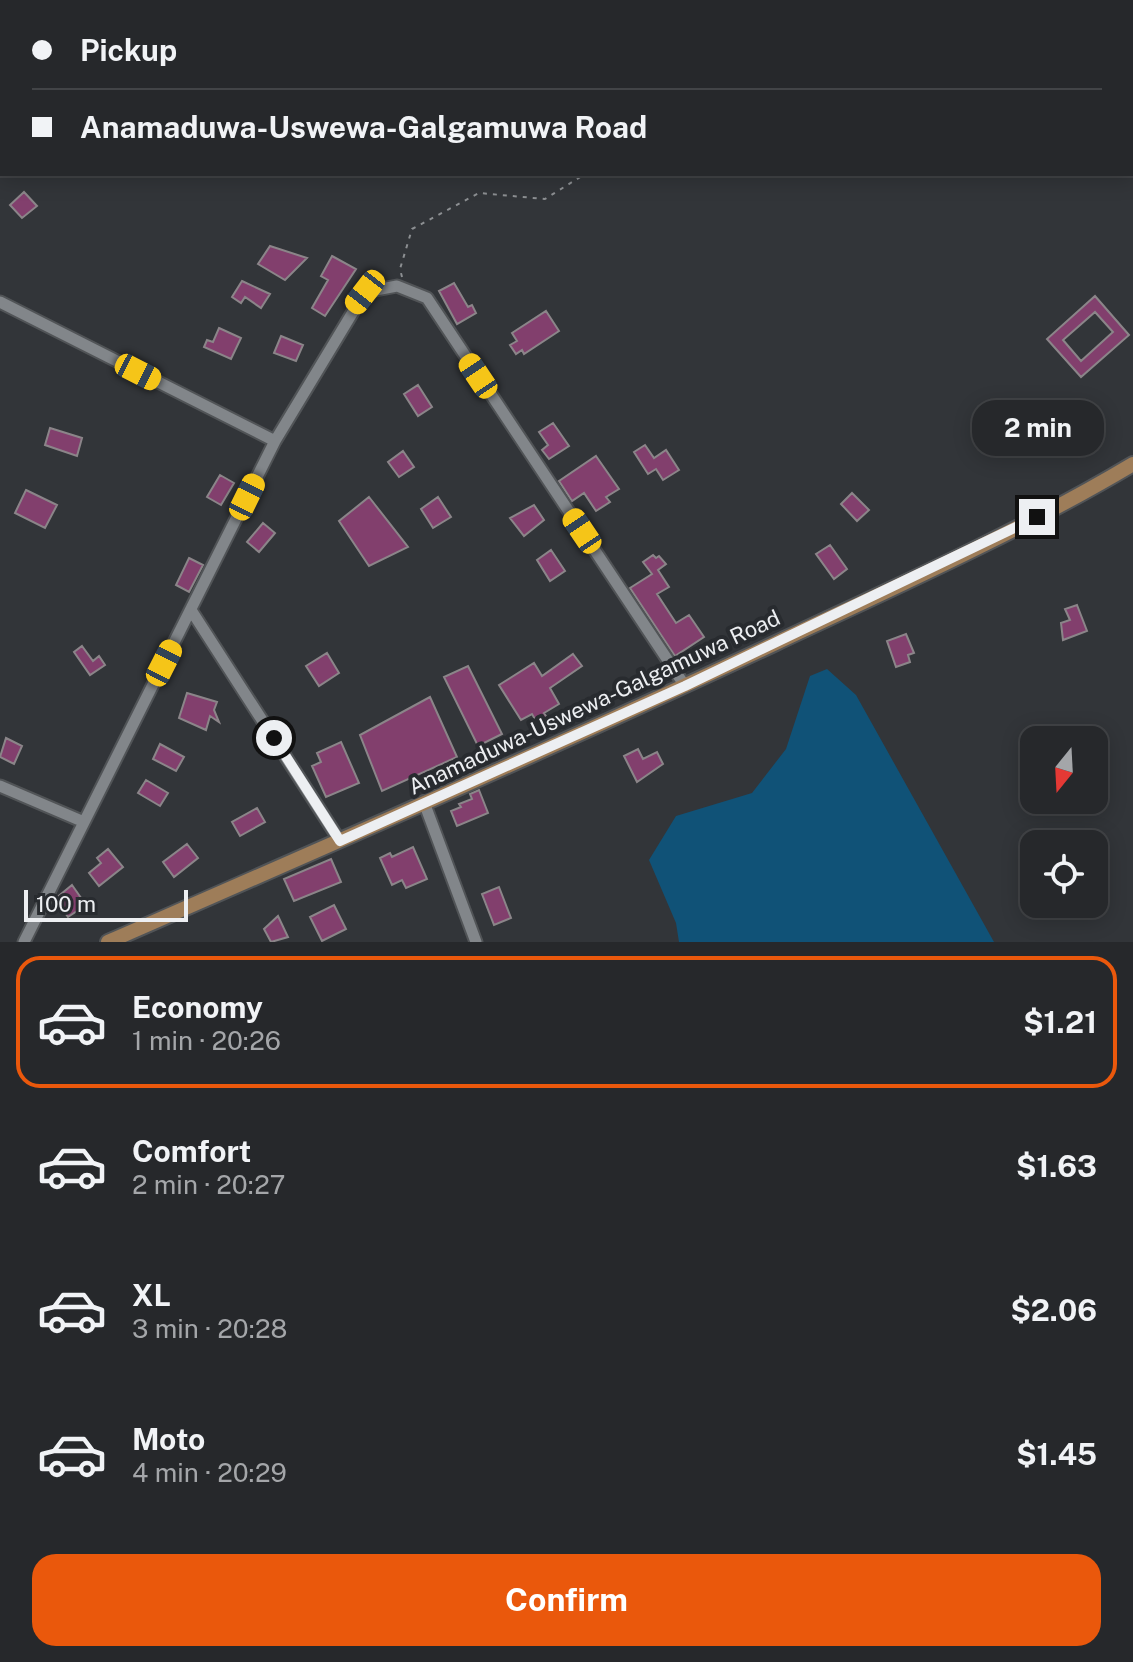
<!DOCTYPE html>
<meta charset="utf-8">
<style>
:root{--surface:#26282b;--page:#2e3033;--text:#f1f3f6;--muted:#a4a6a9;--line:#424447;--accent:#ea580c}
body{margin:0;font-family:"Public Sans",sans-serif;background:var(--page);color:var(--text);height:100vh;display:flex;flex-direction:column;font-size:30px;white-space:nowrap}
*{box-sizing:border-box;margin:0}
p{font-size:26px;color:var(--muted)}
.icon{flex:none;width:44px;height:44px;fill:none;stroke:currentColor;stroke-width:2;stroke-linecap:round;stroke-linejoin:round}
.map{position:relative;height:942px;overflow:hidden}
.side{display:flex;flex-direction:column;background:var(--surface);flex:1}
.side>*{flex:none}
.hud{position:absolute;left:0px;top:0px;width:1134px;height:176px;box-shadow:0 4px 20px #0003,0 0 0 2px var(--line);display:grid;align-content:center;height:176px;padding:0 32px;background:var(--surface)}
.needle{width:52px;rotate:198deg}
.fabs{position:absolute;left:1020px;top:726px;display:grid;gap:16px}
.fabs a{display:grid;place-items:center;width:88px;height:88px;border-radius:16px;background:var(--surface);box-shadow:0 4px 20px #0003,0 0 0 2px var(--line);font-size:40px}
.scale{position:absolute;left:24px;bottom:20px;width:164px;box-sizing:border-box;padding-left:8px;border:4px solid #edeff2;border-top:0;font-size:22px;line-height:28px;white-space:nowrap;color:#edeff2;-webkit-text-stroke:6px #282b2f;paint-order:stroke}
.end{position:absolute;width:36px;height:36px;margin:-18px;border:10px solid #edeff2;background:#111;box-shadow:0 0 0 4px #111}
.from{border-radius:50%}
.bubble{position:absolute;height:56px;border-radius:24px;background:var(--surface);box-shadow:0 4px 20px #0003,0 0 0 2px var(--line);font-size:26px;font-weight:700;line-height:56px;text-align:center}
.car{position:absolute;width:24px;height:48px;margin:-24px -12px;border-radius:10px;box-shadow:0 0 6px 2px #0007;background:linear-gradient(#f5c518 24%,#345 0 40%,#f5c518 0 76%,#345 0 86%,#f5c518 0)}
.hud b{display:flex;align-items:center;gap:28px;height:76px;font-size:30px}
.hud b+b{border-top:2px solid var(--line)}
.hud i{width:20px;height:20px;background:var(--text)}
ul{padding:14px 0 0;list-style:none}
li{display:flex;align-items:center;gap:24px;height:132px;margin:0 16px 12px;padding:0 16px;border:4px solid transparent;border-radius:24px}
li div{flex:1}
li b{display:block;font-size:30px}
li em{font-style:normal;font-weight:700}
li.selected{border-color:var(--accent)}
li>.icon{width:72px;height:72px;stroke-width:1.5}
.button{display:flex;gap:16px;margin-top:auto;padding:16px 32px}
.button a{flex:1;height:92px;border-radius:24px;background:var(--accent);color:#fff;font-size:32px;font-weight:700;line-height:92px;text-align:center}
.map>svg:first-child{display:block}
.water{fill:#105277}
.building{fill:#823f6d;stroke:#8b8589;stroke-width:2;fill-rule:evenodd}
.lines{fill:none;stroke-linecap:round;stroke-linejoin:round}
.minor-casing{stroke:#515457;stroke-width:15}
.major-casing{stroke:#515457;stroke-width:18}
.path{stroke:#8c8f92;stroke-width:2;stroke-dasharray:4 6;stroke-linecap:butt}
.minor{stroke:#82868a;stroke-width:11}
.major{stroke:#9e7d59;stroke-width:14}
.route{stroke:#edeff2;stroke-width:10}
.labels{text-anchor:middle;stroke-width:8;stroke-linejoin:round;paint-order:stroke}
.street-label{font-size:22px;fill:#edeff2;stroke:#282b2f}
</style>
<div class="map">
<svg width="1133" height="942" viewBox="0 0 1133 942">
<rect width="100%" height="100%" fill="#323539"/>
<path class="water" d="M827,669l29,26 138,247h-315l-3,-19 -27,-63 27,-44 76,-23 34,-44 24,-73z"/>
<path class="building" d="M24,192l13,14 -15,12 -12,-13z
M270,246l37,12 -22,22 -27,-16z
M332,256l24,13 -31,47 -13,-8 16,-28 -7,-4z
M242,281l28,13 -9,14 -16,-11 -4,6 -9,-6z
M454,283l14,24 4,-2 4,8 -19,11 -18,-33z
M1095,296l34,39 -48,42 -34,-38zM1095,312l18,20 -32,29 -18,-21z
M546,311l13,20 -35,23 -2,-4 -6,4 -6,-9 7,-4 -5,-8z
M219,328l22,10 -10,21 -27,-12 3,-7 6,2z
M281,336l22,9 -7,16 -22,-8z
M418,385l14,22 -14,9 -14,-22z
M553,423l16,23 -20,13 -7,-9 6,-5 -9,-13z
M50,428l32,10 -5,18 -32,-11z
M645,445l9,13 12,-8 13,20 -16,10 -7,-11 -8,5 -14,-22z
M403,451l11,16 -15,10 -11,-15z
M596,456l23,33 -13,8 4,5 -14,9 -12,-18 -12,8 -13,-20z
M220,475l14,8 -13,22 -14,-8z
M26,490l31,15 -12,23 -30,-15z
M852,493l17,17 -12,11 -16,-17z
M369,497l39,50 -39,19 -30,-45z
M438,497l13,20 -18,11 -12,-19z
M534,505l10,15 -20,16 -14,-18z
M263,523l12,10 -16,19 -12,-10z
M830,545l17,24 -13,10 -18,-25z
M551,550l14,21 -15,10 -13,-21z
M653,555l3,3 3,-2 7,8 -8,6 11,17 -12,7 19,29 13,-8 15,22 -29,19 -45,-68 22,-14 -9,-12z
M189,558l14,7 -14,27 -13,-7z
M1077,605l10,26 -24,9 -2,-17 9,-3 -5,-11z
M906,634l8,19 -6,2 2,7 -14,5 -9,-26z
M82,646l11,15 6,-5 6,9 -15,10 -16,-23z
M327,653l12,20 -20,13 -13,-20z
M573,654l9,12 -32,22 9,16 -15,9 5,8 -10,5 -7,-12 -11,6 -22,-35 35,-22 8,13z
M468,666l34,68 -24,12 -34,-69z
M187,693l30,9 -3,8 5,12 -9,-6 -4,14 -27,-12z
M430,697l27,60 -75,34 -22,-56z
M6,738l16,8 -8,18 -14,-7z
M341,742l18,41 -33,14 -14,-31 9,-4 -4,-9z
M160,744l24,13 -8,14 -23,-12z
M638,749l5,10 14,-7 6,12 -26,18 -13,-26z
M146,780l22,13 -8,13 -22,-13z
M479,790l9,23 -31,13 -6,-15 10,-4 -2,-3 13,-5 -2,-5z
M257,808l8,14 -25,14 -8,-14z
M187,844l11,14 -24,19 -11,-15z
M413,847l14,32 -21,9 -4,-8 -10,5 -12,-27 10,-5 2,4z
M108,849l15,18 -24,19 -10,-13 12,-10 -4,-5z
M331,859l10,23 -47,19 -10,-22z
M72,885l14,20 -18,12 -13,-18z
M499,887l12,31 -17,7 -12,-31z
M334,905l12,24 -24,12 -12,-24z
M278,916l10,21 -17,5 -7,-13z"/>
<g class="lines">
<defs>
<path id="minor" d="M0,302l275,139
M191,610l149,231
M0,786l84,36
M425,805l51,137
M24,942l251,-501 90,-149 32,-6 30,12 258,388"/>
<path id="major" d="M108,942c224,-98 447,-195 668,-299 121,-57 243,-111 357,-179"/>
</defs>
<use href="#minor" class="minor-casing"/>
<use href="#major" class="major-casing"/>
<path class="path" d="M894,2l1,-2
M402,277l-2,-8 12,-40 67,-36 66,6 40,-25"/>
<use href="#minor" class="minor"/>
<use href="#major" class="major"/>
</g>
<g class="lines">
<path class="route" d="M274,738l66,103 345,-155 352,-169"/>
</g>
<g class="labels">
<g class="street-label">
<text transform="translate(594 702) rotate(-25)" y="8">Anamaduwa-Uswewa-Galgamuwa Road</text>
</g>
</g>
</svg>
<div class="fabs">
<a><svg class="needle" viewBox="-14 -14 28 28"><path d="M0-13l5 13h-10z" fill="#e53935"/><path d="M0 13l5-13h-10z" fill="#a4a6a9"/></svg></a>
<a><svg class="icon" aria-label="locate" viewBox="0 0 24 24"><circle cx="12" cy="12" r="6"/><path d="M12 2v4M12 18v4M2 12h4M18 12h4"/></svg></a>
</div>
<div class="scale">100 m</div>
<i class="end from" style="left:274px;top:738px"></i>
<i class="end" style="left:1037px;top:517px"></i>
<div class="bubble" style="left:972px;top:400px;width:132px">2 min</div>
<i class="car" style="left:365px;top:292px;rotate:218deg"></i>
<i class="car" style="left:138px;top:372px;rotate:117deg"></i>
<i class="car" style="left:478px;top:376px;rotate:326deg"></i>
<i class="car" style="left:247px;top:497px;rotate:26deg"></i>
<i class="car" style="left:582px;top:531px;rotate:326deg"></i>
<i class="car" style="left:164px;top:663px;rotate:27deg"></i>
<div class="hud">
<b><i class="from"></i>Pickup</b>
<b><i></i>Anamaduwa-Uswewa-Galgamuwa Road</b>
</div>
</div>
<section class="side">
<ul>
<li class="selected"><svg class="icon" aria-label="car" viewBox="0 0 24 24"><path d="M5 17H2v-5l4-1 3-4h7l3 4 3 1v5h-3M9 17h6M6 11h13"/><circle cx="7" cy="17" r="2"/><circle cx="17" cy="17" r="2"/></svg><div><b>Economy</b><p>1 min · 20:26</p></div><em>$1.21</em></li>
<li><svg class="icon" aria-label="car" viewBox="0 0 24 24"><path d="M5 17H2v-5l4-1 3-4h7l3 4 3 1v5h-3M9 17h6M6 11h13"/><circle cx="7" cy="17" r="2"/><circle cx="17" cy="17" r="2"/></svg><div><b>Comfort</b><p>2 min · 20:27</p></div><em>$1.63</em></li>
<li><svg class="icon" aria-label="car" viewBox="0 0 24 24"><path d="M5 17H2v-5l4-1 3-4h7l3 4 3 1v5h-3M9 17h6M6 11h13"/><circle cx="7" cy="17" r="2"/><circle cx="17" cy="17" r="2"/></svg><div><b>XL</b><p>3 min · 20:28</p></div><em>$2.06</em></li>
<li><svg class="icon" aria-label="car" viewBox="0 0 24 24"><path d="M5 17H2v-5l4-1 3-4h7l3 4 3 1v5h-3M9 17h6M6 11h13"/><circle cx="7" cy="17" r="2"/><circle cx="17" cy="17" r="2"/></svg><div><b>Moto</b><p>4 min · 20:29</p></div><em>$1.45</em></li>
</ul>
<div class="button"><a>Confirm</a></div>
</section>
